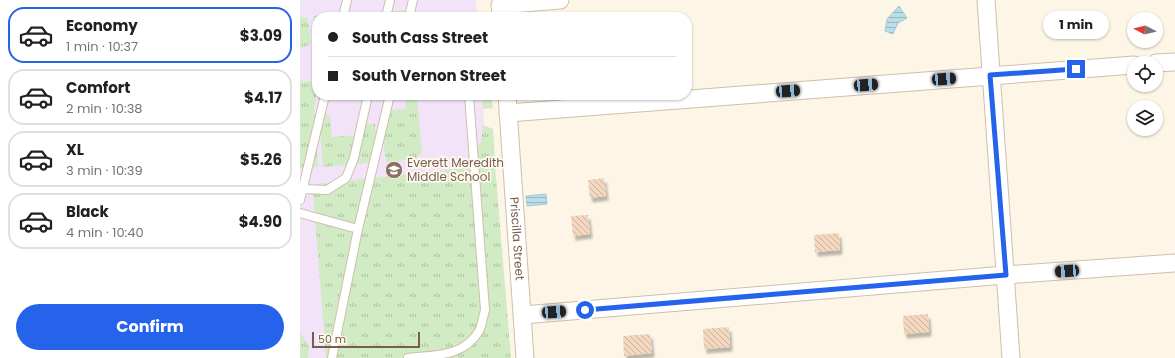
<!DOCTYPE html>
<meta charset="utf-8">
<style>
:root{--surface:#fff;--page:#f2f2f2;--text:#202124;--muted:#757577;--line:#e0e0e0;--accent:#2563eb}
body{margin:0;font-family:Poppins,sans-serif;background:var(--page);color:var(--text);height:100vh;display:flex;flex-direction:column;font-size:15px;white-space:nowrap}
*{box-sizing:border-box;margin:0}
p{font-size:13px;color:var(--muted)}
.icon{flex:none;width:22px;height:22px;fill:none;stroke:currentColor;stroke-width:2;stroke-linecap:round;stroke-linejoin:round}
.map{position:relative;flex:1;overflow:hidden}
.drawer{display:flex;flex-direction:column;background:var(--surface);width:300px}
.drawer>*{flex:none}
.top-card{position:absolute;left:12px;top:12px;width:380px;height:88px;border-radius:16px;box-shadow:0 1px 3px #0004;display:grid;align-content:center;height:88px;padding:0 16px;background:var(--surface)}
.needle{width:26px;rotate:277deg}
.fabs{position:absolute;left:827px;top:12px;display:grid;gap:8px}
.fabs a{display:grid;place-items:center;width:36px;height:36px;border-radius:50%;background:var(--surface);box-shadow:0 1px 3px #0004;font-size:20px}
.scale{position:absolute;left:12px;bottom:10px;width:108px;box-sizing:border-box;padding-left:4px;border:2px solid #775e4a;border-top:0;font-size:11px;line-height:14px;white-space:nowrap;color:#775e4a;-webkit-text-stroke:3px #fffaee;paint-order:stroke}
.end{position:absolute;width:18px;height:18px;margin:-9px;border:5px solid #2563eb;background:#fff;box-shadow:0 0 0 2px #fff}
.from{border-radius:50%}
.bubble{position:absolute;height:28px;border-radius:14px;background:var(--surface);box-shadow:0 1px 3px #0004;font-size:13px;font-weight:700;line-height:28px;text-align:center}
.car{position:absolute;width:12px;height:24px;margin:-12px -6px;border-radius:5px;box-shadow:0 0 3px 1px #0007;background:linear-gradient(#222 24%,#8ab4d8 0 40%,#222 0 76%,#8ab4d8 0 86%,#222 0)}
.top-card b{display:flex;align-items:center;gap:14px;height:38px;font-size:15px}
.top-card b+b{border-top:1px solid var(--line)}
.top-card i{width:10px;height:10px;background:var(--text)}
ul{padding:7px 0 0;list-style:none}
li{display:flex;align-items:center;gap:12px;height:56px;margin:0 8px 6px;padding:0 8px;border:2px solid var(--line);border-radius:16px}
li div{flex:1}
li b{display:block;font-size:15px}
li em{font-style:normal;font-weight:700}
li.selected{border-color:var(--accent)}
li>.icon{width:36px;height:36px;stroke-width:1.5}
.primary-button{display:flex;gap:8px;margin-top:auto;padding:8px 16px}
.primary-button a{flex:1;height:46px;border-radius:24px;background:var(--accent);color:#fff;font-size:16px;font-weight:700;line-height:46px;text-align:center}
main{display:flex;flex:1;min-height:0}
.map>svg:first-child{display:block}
.education{fill:#f3e3f9}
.grass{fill:url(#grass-tufts)}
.water{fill:url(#water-rules);stroke:#a0ccd9}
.building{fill:url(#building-back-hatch);filter:url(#shadow)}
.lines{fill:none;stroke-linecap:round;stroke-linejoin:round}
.service-casing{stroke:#cfbfac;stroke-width:10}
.minor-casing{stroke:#cfbfac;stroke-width:19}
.service{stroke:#fff;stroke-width:8}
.minor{stroke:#fff;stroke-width:17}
.route{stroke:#2563eb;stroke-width:5}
.labels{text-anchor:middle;stroke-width:3.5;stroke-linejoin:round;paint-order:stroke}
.education-label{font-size:12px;fill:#785e54;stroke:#fffaee;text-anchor:start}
.street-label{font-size:12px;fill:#775e4a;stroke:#fffaee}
</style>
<main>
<section class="drawer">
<ul>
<li class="selected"><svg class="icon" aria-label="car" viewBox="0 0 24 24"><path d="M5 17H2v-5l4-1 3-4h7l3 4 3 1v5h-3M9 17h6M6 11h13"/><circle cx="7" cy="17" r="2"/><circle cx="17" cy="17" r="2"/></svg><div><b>Economy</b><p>1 min · 10:37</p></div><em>$3.09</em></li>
<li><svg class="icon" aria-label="car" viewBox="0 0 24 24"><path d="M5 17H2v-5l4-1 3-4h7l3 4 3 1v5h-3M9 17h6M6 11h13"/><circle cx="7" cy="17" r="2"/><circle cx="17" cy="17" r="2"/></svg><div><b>Comfort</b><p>2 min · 10:38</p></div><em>$4.17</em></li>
<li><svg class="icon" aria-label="car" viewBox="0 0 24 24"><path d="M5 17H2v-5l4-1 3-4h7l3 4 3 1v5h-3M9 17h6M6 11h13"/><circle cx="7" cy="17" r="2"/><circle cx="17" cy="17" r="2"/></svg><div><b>XL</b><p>3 min · 10:39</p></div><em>$5.26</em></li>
<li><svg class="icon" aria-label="car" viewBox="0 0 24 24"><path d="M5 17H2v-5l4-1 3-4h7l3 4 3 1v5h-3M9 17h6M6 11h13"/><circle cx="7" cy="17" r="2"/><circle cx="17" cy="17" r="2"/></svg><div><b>Black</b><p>4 min · 10:40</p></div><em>$4.90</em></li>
</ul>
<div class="primary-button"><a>Confirm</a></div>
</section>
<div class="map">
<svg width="875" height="358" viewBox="0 0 875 358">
<defs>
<pattern id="grass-tufts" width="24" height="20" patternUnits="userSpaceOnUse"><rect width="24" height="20" fill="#d1ebc4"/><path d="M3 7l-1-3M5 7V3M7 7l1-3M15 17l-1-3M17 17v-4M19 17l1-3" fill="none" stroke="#aec2a1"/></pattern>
<pattern id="water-rules" width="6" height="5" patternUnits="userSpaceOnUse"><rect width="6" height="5" fill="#badde7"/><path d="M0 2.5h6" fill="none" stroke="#9cb6bd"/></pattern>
<pattern id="building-back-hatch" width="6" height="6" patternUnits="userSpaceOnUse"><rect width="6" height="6" fill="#f3d7be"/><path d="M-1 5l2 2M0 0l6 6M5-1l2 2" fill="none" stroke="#cab29c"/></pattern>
<filter id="shadow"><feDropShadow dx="2.5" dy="4.5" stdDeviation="1" flood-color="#0004"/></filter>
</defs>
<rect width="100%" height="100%" fill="#fdf6e7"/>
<path class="education" d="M0,0h176l1,17h-160v78h165l20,263h-202z"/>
<path class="grass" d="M108,10l4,7h-32l2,-5z
M71,12l2,5h-56l-1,27 -3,-28z
M0,16l8,3 3,25h-3v2l-8,1z
M14,81l2,18 -2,10 4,58 -18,1v-86z
M105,95h12l5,57 -6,7 -30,3 -5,-38 7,-1v-13l18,-1z
M182,95h9l2,13 -10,1z
M19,115h11l2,22 25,-2 -1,-13 10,-1 1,3h8l3,38 -55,5z
M183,125l10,4 2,33 -31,4 17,-24z
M195,165l16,193h-185l-13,-167 3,-7z
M0,332l9,15 -1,11h-8z"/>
<path class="water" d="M599,6l8,12 -9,5 -5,11 -8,-3 2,-12z
M246,194l1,10 -20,2 -1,-10z"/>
<path class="building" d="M304,178l2,18 -16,2 -2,-18z
M288,215l2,19 -17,2 -2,-20z
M539,233l1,17 -25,2 -1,-17z
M628,314l1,18 -25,2 -1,-18z
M429,327l1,20 -26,2 -1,-20z
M350,334l2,19 -28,3 -1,-20z"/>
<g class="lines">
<defs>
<path id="service" d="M43,17l4,-17
M86,17l4,-17
M109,17l4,-17
M3,189l24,1 19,-12 8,-20 14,-63
M0,200l25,-105
M0,213l58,16 32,-134
M32,358l26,-129
M108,358c26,-3 56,-1 71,-27 3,-6 4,-14 6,-21l-16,-215"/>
<g id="minor">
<path d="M686,0l25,358"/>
<path d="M201,17l-1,-12 60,-5"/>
<path d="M856,63l19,-1"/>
<path id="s1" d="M207,95l18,263"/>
<path d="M208,113l626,-48"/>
<path d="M223,315l482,-40 170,-12"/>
</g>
</defs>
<use href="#service" class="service-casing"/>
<use href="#minor" class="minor-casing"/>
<use href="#service" class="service"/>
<use href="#minor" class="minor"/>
</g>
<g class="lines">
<path class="route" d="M285,310l421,-35 -16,-200 86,-6"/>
</g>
<defs>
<symbol id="school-disc" viewBox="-11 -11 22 22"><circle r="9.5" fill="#8d6e63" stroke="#fffaee"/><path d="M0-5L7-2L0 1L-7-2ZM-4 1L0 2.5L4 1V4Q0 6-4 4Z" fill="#fff"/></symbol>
</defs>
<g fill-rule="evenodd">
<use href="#school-disc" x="84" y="160" width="20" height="20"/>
</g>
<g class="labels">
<g class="education-label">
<text x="107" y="167">Everett Meredith<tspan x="107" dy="14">Middle School</tspan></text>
</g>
<g class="street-label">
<text dy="4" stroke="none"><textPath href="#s1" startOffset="144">Priscilla Street</textPath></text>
</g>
</g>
</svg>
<div class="fabs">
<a><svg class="needle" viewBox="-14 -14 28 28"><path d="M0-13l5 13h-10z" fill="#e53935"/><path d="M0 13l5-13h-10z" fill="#757577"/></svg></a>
<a><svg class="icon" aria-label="locate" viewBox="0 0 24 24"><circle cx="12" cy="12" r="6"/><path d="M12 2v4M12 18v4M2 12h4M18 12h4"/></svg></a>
<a><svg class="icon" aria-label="layers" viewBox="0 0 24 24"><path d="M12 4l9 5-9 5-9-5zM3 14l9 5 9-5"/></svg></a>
</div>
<div class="scale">50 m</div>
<i class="end from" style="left:285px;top:310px"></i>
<i class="end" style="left:776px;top:69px"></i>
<div class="bubble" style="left:743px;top:11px;width:66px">1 min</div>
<i class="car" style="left:644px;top:79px;rotate:86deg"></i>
<i class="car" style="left:566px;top:85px;rotate:86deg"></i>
<i class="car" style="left:488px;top:91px;rotate:86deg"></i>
<i class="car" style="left:767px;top:271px;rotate:266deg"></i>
<i class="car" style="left:254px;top:312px;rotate:86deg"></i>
<div class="top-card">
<b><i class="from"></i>South Cass Street</b>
<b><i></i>South Vernon Street</b>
</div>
</div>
</main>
